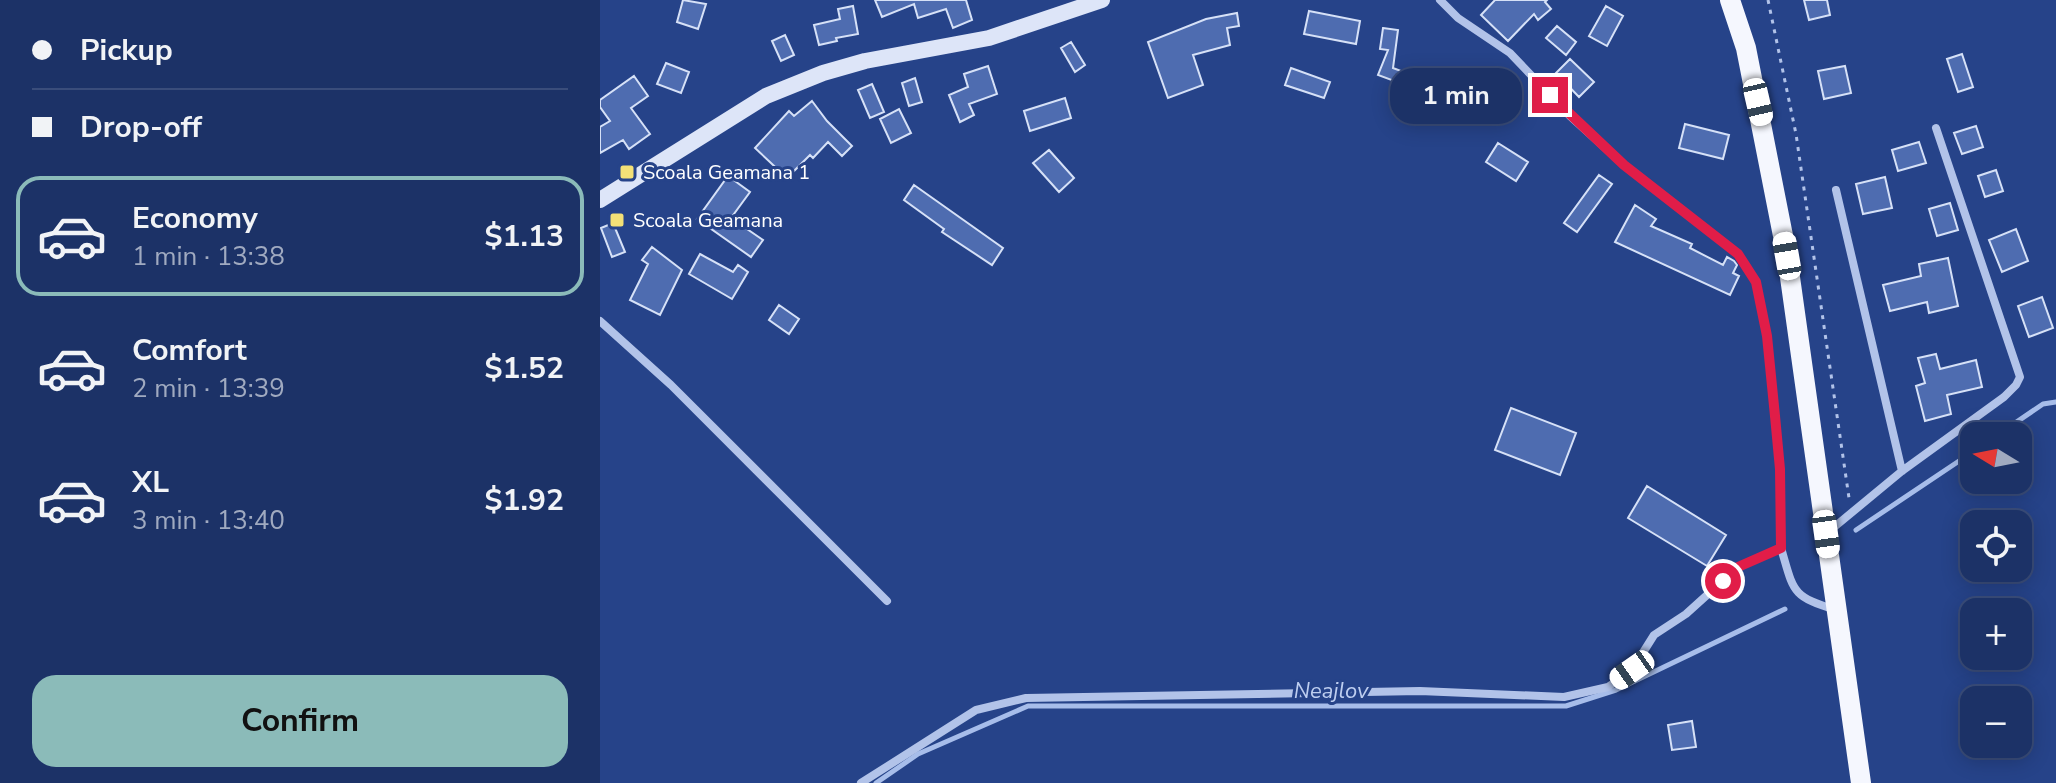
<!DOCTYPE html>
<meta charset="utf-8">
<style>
:root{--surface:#1c3267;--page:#293e70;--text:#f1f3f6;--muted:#a0aac0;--line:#3a4d7b;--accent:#8bbbb9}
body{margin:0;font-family:"Nunito Sans",sans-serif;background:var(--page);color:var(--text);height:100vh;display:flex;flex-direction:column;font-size:30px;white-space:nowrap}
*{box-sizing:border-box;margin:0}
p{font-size:26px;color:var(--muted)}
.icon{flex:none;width:44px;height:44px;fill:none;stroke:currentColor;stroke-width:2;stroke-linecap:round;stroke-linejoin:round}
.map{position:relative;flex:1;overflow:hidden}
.sheet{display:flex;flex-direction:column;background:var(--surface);width:600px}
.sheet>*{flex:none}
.hud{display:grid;align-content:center;height:176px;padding:0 32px;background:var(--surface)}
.needle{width:52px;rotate:280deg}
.controls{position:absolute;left:1360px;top:422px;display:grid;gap:16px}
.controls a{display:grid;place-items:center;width:72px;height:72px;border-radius:16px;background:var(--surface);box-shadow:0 4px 20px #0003,0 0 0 2px var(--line);font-size:40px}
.end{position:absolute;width:36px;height:36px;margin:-18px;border:10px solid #e11d48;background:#fff;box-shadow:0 0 0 4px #fff}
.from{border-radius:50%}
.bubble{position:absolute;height:56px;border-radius:24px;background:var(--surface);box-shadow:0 4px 20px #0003,0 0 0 2px var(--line);font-size:26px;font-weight:700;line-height:56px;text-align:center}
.car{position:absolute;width:24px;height:48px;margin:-24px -12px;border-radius:10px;box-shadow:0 0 6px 2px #0007;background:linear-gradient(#fff 24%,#345 0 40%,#fff 0 76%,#345 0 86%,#fff 0)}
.hud b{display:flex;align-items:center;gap:28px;height:76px;font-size:30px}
.hud b+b{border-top:2px solid var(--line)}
.hud i{width:20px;height:20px;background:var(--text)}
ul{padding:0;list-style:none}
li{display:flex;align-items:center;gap:24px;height:120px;margin:0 16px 12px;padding:0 16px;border:4px solid transparent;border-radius:24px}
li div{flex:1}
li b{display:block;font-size:30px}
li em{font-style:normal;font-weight:700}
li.current{border-color:var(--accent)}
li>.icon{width:72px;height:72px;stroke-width:1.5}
.action{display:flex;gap:16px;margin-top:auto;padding:16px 32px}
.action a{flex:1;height:92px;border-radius:24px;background:var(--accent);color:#111;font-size:32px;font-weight:700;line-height:92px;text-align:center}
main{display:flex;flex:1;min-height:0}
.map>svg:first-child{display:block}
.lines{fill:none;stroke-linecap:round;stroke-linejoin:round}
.stream{stroke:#a7bdea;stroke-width:5}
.building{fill:#4e6cb0;stroke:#d6e1f7;stroke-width:2}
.path{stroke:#b2c3e9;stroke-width:3;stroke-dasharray:4 6;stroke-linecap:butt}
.minor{stroke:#b2c3e9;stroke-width:8}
.secondary{stroke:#dde5f8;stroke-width:16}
.primary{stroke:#f5f7fe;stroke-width:20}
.route{stroke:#e11d48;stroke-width:10}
.poi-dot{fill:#f3e077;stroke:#264389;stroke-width:3}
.labels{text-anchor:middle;stroke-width:6;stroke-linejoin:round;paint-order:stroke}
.poi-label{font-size:20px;fill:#fff;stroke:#264389;text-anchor:start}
.water-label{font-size:22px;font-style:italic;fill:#becef0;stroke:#264389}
</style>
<main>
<section class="sheet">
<div class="hud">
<b><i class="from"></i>Pickup</b>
<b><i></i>Drop-off</b>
</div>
<ul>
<li class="current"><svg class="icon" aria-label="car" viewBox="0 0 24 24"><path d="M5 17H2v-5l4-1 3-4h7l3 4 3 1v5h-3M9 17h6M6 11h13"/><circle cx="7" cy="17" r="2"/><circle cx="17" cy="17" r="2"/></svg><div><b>Economy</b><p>1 min · 13:38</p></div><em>$1.13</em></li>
<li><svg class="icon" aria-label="car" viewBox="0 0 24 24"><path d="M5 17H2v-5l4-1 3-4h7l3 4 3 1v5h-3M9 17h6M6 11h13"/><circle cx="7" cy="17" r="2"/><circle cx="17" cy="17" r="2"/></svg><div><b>Comfort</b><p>2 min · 13:39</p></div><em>$1.52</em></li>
<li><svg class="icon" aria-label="car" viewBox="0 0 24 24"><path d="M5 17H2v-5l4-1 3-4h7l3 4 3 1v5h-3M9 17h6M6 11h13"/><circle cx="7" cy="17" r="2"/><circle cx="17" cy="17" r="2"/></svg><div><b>XL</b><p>3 min · 13:40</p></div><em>$1.92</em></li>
</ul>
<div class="action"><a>Confirm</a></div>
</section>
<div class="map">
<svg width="1456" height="783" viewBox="0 0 1456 783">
<rect width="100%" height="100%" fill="#264389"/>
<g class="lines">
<path class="stream" d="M1396,436l47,-32 13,-2
M1256,530l118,-79
M276,783l42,-29 110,-48h538l50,-16 169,-81"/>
</g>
<path class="building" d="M83,0l23,4 -8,25 -21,-7z
M275,0h91l6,20 -19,8 -7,-19 -28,9 -4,-14 -32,13z
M895,0h52l-2,2 6,7 -13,11 -4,-6 -26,27 -27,-26z
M1204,0h23l3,15 -21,5z
M253,6l5,28 -22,4 1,3 -18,4 -5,-20 26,-6 -2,-10z
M1006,6l17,10 -16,30 -18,-10z
M709,11l51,10 -4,23 -52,-10z
M637,13l2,13 -12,2 3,17 -37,10 10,30 -35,13 -20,-56 58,-23z
M957,26l19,16 -10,13 -20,-17z
M783,28l15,2 -5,38 16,6 -4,11 -27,-10 10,-25 -8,-1z
M185,35l9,20 -13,6 -9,-20z
M471,42l14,23 -10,7 -14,-24z
M1362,54l11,33 -15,5 -11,-33z
M970,59l24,23 -15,15 -23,-24z
M66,63l23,9 -8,21 -24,-9z
M388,66l9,28 -28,10 5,11 -14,7 -11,-27 19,-8 -4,-13z
M1245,66l6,27 -27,6 -6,-28z
M691,68l39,14 -6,16 -39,-13z
M34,76l14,20 -17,12 19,26 -21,15 -6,-9 -23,13v-26l10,-6 -10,-14v-7z
M315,78l7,24 -13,4 -7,-23z
M272,84l12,28 -14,6 -12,-28z
M465,98l6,20 -41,13 -6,-20z
M212,101l15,20 25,25 -10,10 -14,-14 -15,16 -3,-3 -23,23 -32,-30 34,-37 5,5z
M299,109l12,24 -20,10 -11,-24z
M1085,124l44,11 -6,24 -44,-11z
M1376,126l7,21 -21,7 -8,-21z
M1319,142l7,21 -28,8 -6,-21z
M898,143l30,19 -12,19 -30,-19z
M449,150l25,28 -15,14 -26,-29z
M1396,170l7,21 -18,6 -7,-21z
M999,175l13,9 -35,48 -13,-9z
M128,176l22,16 -19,26 32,22 -12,17 -54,-38z
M1285,177l7,31 -29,6 -7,-30z
M314,185l89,63 -11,17 -50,-33 2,-3 -40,-29z
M1350,203l8,27 -21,6 -8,-27z
M1035,205l21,14 -5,7 41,18 -2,4 33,17 4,-8 7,4 3,4 -4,8 6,3 -9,19 -115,-53z
M13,223l12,29 -13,5 -11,-29z
M1416,229l12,32 -26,11 -13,-32z
M52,247l30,23 -22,45 -30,-15 18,-36 -6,-4z
M100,254l33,18 5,-7 10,7 -16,27 -43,-25z
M1348,258l10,48 -29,7 -2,-11 -37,9 -7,-26 38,-9 -2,-12z
M1442,297l11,31 -24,9 -11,-31z
M179,305l20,14 -10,15 -20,-14z
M1336,354l4,15 36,-9 6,27 -35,8 4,19 -26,7 -9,-35 9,-3 -7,-25z
M911,408l65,25 -16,42 -65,-25z
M1047,486l79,49 -19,31 -79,-48z
M1092,721l4,26 -24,3 -4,-25z"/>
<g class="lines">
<path class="path" d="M1168,0l28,134 53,364"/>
<path class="minor" d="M1236,190l66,281
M0,321l71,64 216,216
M1227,533l75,-62 102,-74 12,-12 4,-8 -84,-249
M1181,548c13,44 10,48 55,62
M261,783l115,-73 50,-12 394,-7 144,6 44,-10 24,-17 22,-35 32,-21 52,-47 43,-19 -1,-79 -13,-133 -11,-54 -18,-28 -114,-89 -54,-49 -60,-63 -52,-35 -18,-18"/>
<path class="secondary" d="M0,200l166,-104 57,-23 42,-12 124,-23 113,-38"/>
<path class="primary" d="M1130,0l16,48 41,208 74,527"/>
</g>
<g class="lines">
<path class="route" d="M950,95l74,70 114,89 18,28 11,54 8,80 5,53 1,79 -43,19 -15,14"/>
</g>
<g class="poi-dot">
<rect x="19" y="164" width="16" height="16" rx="4"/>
<rect x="9" y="212" width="16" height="16" rx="4"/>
</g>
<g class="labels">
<g class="poi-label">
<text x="43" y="179">Scoala Geamana 1</text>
<text x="33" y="227">Scoala Geamana</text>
</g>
<g class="water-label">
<text x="731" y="698">Neajlov</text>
</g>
</g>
</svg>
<div class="controls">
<a><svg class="needle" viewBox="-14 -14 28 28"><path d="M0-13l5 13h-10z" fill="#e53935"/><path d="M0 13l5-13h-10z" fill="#a0aac0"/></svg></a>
<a><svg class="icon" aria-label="locate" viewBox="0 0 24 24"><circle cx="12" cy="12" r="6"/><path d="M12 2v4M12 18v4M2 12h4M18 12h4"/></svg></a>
<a>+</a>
<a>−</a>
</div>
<i class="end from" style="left:1123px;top:581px"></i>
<i class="end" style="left:950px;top:95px"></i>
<div class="bubble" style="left:790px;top:68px;width:132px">1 min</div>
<i class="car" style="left:1158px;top:102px;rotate:167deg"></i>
<i class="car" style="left:1187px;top:256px;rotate:350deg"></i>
<i class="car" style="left:1226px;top:534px;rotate:172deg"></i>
<i class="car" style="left:1032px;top:670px;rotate:235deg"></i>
</div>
</main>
